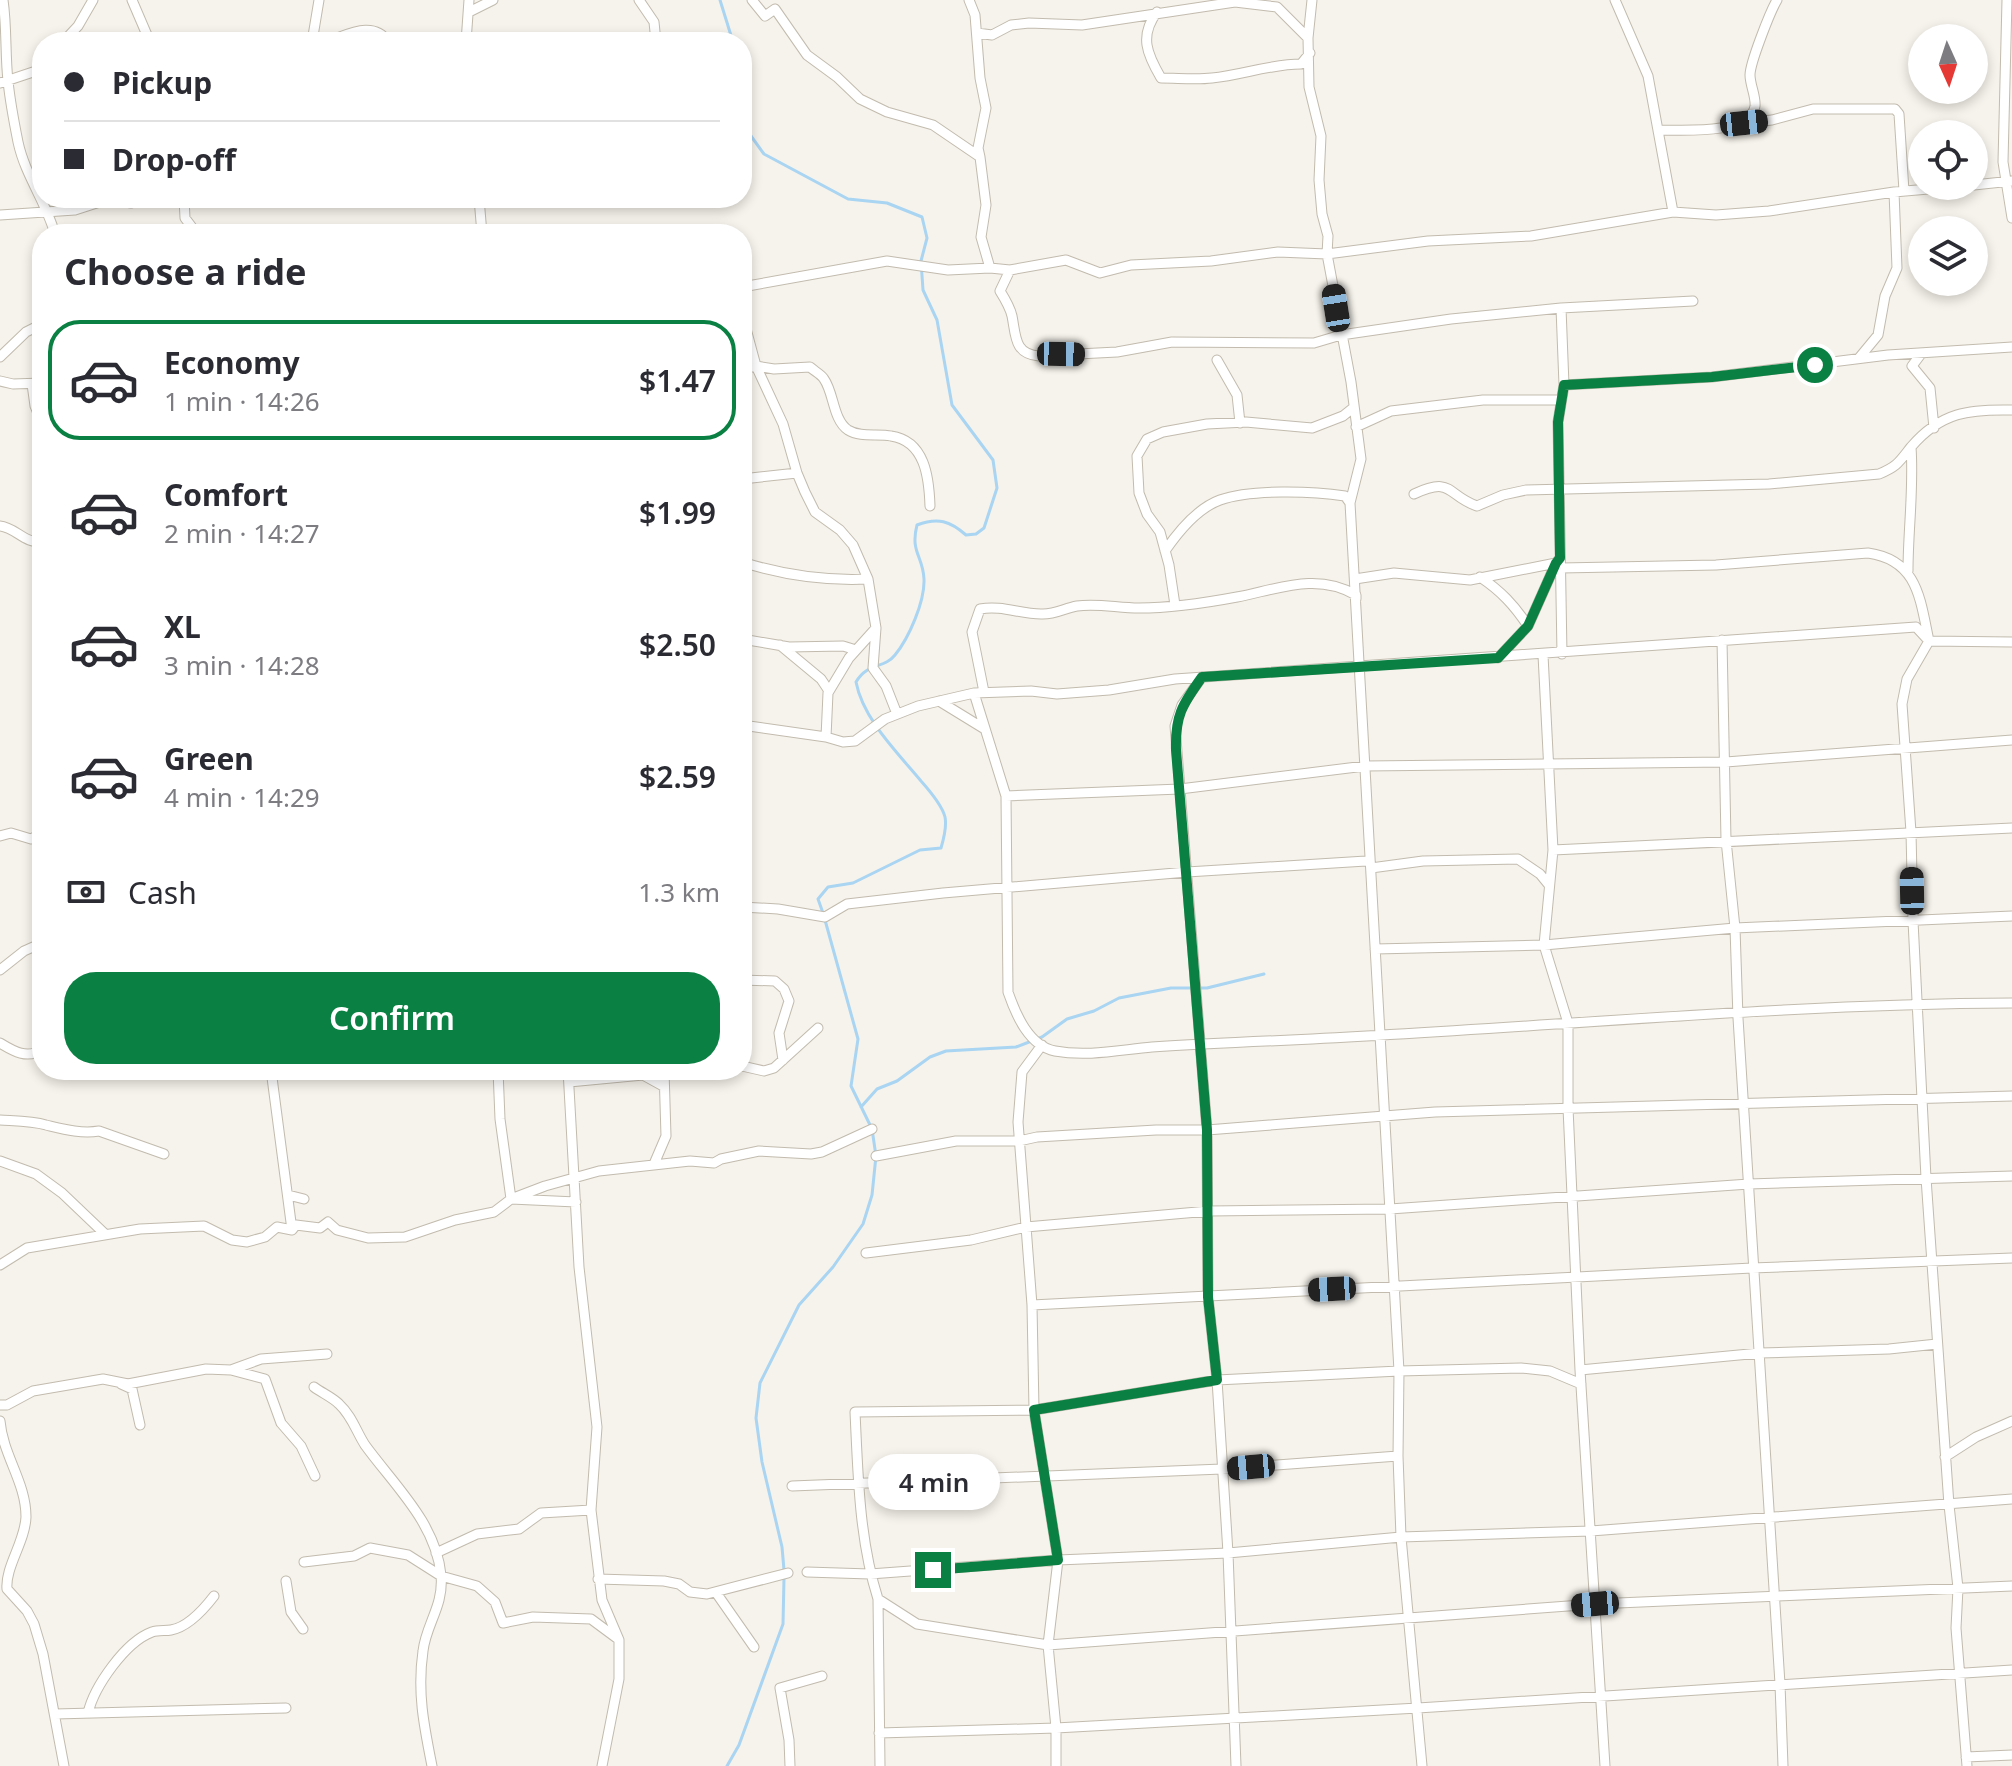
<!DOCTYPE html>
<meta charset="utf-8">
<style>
:root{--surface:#fff;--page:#f2f2f3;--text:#2b2b33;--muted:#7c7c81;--line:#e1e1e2;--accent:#0b8043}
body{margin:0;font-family:"Noto Sans",sans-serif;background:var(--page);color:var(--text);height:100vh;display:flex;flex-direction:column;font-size:30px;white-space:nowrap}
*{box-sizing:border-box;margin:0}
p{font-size:26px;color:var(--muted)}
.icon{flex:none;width:44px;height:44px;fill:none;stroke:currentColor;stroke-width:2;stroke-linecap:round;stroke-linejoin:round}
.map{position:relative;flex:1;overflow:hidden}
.sheet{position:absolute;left:32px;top:224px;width:720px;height:856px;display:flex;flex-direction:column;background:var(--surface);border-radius:32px;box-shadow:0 4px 12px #0003}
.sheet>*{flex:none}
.guide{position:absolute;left:32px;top:32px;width:720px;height:176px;border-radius:32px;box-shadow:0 4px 12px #0003;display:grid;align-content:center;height:176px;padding:0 32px;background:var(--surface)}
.needle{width:52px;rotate:177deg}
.controls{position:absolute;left:1908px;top:24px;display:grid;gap:16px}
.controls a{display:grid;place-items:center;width:80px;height:80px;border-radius:50%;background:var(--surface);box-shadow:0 4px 12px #0003;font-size:40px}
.end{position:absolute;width:36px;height:36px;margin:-18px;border:10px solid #0b8043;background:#fff;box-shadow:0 0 0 4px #fff}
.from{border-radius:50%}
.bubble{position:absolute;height:56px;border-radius:28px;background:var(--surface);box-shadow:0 4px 12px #0003;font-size:26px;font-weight:600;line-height:56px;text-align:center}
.car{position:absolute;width:24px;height:48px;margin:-24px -12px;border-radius:10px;box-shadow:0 0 6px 2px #0007;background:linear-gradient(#222 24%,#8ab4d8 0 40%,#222 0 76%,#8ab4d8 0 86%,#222 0)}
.guide b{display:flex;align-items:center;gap:28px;height:76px;font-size:30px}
.guide b+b{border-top:2px solid var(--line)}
.guide i{width:20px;height:20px;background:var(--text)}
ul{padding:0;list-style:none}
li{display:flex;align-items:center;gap:24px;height:120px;margin:0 16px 12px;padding:0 16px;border:4px solid transparent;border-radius:32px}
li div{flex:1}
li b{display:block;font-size:30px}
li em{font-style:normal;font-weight:600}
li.selected{border-color:var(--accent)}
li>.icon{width:72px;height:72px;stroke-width:1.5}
h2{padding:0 32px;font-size:36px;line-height:96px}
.pay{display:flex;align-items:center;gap:20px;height:88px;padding:0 32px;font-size:30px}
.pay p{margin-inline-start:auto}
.button{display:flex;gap:16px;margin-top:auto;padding:16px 32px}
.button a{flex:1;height:92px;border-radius:32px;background:var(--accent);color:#fff;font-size:32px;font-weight:600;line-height:92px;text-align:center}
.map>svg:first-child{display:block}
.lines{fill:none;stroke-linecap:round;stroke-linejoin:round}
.stream{stroke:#a9d4f2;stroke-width:3}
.street-casing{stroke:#c2bbae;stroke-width:11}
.street{stroke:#fff;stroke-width:9}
.route{stroke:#0b8043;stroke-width:10}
</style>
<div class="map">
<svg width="2012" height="1766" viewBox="0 0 2012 1766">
<rect width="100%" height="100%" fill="#f6f3ec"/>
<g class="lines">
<path class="stream" d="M720,0l13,42
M742,108l4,21 18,25 84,45 39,4 35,14 5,21 -6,23 2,29 14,30 15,85 41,55 4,28 -13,40 -8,6 -10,1c-16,-14 -28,-18 -49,-10 -7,27 6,31 7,54 1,22 -15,59 -29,76 -11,14 -27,7 -39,27 7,37 41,70 65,99 8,9 21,24 24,36 2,10 -1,21 -4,31l-21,2 -67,33 -25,4 -10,12 5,14
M861,1107l16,-18 20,-8 33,-24 16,-6 70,-4 26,-10 25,-18 27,-8 25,-13 52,-10h36l57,-14
M784,1570l-2,-23 -20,-85 -6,-44 4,-35 39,-78 34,-38 30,-43 9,-29 4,-39 -4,-27 -21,-43 7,-47 -33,-119
M727,1766l12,-21 44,-121 1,-46"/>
<defs>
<path id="street" d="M3,0c4,27 2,54 5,81 2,20 6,41 10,61 7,33 28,60 37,92
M132,0l18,42
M639,0l15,22 2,20
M752,0l13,16 10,-7 32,46 30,22 23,22 27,13 46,13 47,32 6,48 -5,32 9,31
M969,0l6,15 5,63 6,30 -8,40 2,9
M1312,0l-4,38 1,49 12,49 -2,44 3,34 6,22 -1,18 24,128 10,77 -11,44 49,868 -1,85 3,81 21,229
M1615,0l33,76 25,136
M2007,0l-4,162 9,56
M469,12l24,-12
M1157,12c-18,24 -10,42 4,66 17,0 35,2 51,0 30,-3 59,-14 89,-14l9,-11
M977,33l15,2 19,-10 18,-2 53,2 153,-23 42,5 31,31
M63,42l15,-16 15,-26
M312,42l7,-42
M325,42c21,-6 48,-23 63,0
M466,42l3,-42
M0,83l42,-14
M1744,123l28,-3 41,-11h82l4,5 5,77
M1659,130c23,0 92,5 96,-24 1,-10 -5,-21 -5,-31 0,-12 20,-63 27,-75
M1974,185l38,-4
M184,198l1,20 12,16
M479,198l3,36
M0,215l75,-5 34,-11 22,4 14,-5
M1010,270l-10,21c5,8 10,16 12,25 4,20 2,38 27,40l78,-4 55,-10 142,1 27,-8 110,-16 110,-11 132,-7
M742,287l145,-26 61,9 42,-2 20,2 56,-10 34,13 31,-8 80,-4 67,-9 49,2 101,-13 103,-5 142,-24 43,3 53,-4 125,-19 69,-6
M1561,308l3,77 -6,37 4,232
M742,314l14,52 27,58 14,49 8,19 10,20 25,18 13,15 15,34 8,49 -3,40 13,18 11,28
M1921,354l-9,12 18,22 4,40
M0,357l26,-25 16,-8
M1859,358l19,-23 7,-39 12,-28 -3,-76
M1217,360l20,35 3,28
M742,369l14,-3 18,3 36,-2c4,4 11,7 14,12 10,14 9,41 24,51 13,8 30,3 43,6 34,5 38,41 39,70
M0,381l13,3 29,-1
M32,384l3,22 7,17
M1564,385l148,-8 176,-22 124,-8
M1356,427l35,-16 92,-11h78
M742,479l55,-6
M1414,494c39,-18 32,1 63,12l26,-11 23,-5 243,-6 110,-10c19,-8 20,-12 32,-27 30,-35 58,-38 101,-37
M0,526c15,1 26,19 42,15
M1165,551c13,-19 33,-43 55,-51 31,-11 92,-9 125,-4l5,7
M742,562c41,13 83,19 126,17
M1561,568l155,-3 152,-12c50,7 52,46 61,88l-22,38 -5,25 9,128 2,89 13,257 23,327 9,83 -2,40 11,138
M1908,571c0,-41 6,-83 3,-124
M1480,577c21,14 34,28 48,49
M1355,579l39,-6 76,7 86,-17 4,-5
M1175,605l-6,-40 -9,-33 -13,-18 -8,-21 -2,-37 10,-17 16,-7 44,-8 39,-2 66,6 31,-12 10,-8
M742,639l47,8 54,-1 13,4
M1722,640l4,200 9,88 3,90 42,666 3,82
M780,645l41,34 8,12
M1543,655l10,195 -9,95 24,78v85l12,262 25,396
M1498,658l30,-32 28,-63
M1202,677l-20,28 -7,21 32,404 1,167 9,83 11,173 8,213
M984,692l-12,-60 8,-23c22,-4 40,5 61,5 13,1 24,-6 36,-8 20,-3 41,2 62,2 32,0 66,-5 98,-11 41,-8 80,-25 119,-2v4
M974,693l32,103 2,196c8,23 21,54 47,59 32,6 64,-1 97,-4 46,-3 92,-5 139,-7 240,-11 480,-36 721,-37
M939,701l44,27
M742,725l84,12 17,5 12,-1 30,-22 33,-13 56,-13 57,-2 26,3 52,-4 66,-11 741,-52 13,14 83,1
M826,737l2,-44 21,-35 27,-30
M1006,796l174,-7 185,-23 361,-4 286,-22
M0,836l11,-3 20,6 11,-6
M1553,850l459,-22
M1371,868l52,-7 95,-2 22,15 9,11
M742,907l36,2 47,8 22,-13 96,-11 244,-21 179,-11
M1375,949l169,-4 191,-17 277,-12
M0,970l24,-19 18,-8
M742,980l33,1 9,8 5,12 -10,32 4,27
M0,1043c13,8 28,17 42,6
M1042,1045l-20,27 -4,50 14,183 2,105 24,150 -10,85 8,83v38
M742,1066l22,5 10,-3 44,-40
M271,1070l21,160
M498,1070l2,49 11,80 65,3
M568,1070l11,197 18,160 -6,83 11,90 17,40v39l-17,87
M569,1082l74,-7 20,11
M0,1120c15,1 32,1 46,5 17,4 35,9 53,6l65,23
M876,1156l80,-15h63l18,-4 119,-7h51l228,-18 577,-16
M0,1161l36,13 26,19 43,41
M654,1164l12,-28 -2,-66
M288,1195l16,4
M866,1253l105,-13 55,-13 183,-16 181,-2 359,-25 263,-8
M0,1265l27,-17 113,-19 64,-3 28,14 15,2 18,-5 12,-10 15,3 4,-5 24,3 8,-6 9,8 31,8 37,-1 50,-17 39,-8 17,-13 34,-13 54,-15 91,-10 24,2 7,-4 38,-8 52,3 11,-2 50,-23
M1032,1305l720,-37 260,-10
M231,1370l30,-11 66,-5
M1580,1370l180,-17 129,-4 48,-5
M121,1384l11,5 8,36
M314,1387c8,6 18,10 25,17 13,12 17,27 26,41 29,40 71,78 76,130 3,31 -15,49 -18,76 -6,41 1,75 9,115
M0,1405h7l26,-14 70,-12 25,5 78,-15 25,1 34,9 16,44 20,23 14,30
M0,1421c3,35 26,61 26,96 -1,25 -21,50 -19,72l20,22 7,13 9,30 21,112
M1945,1457l31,-20 36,-16
M792,1486l430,-17 176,-13
M436,1553l41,-19 42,-5 22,-16 50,-3
M304,1562l50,-6 16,-8 38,7 33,21 36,10 18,16 8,21 30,-6 58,2 27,20
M807,1572l63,2 188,-14 170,-7 173,-16 190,-6 421,-32
M598,1579l66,2 15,3 11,8 17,2 81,-21
M286,1581l5,31 12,17
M717,1594l37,53
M878,1599l39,25 131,21 547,-41 417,-18
M88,1713c6,-26 37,-71 64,-81 6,-2 13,-1 19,-2 17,-3 33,-21 43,-34
M55,1714l231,-6
M879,1733l177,-5 362,-20 594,-38
M1966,1757l46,-2
M790,1766l-1,-26 -9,-52 42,-12
M880,1766l-2,-167c-19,-60 -20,-125 -23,-187l179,-2 183,-30 182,-9 122,-3 29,3 31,13"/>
</defs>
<use href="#street" class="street-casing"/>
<use href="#street" class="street"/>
</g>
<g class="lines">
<path class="route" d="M933,1570l125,-10 -24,-150 183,-30 -9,-83 -1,-167 -31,-380c-1,-34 6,-45 26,-73l296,-19 30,-32 28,-63 4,-5 -2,-136 6,-37 148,-8 103,-12"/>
</g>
</svg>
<div class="controls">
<a><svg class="needle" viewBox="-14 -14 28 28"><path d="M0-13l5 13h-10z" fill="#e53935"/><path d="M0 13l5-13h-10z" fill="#7c7c81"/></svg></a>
<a><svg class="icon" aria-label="locate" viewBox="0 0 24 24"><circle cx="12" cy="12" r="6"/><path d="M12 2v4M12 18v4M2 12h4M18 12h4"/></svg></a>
<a><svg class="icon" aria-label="layers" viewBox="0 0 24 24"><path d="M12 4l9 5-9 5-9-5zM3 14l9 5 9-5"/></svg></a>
</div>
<i class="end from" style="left:1815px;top:365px"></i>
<i class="end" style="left:933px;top:1570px"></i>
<div class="bubble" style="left:868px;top:1454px;width:132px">4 min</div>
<i class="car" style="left:1744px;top:123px;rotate:84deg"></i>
<i class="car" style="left:1336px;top:308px;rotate:351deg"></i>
<i class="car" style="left:1061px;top:354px;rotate:91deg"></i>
<i class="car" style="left:1912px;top:891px;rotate:359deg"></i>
<i class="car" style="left:1332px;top:1289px;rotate:267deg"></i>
<i class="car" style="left:1251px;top:1467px;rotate:265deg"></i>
<i class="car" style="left:1595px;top:1604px;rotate:265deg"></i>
<div class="guide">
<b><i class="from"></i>Pickup</b>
<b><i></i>Drop-off</b>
</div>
<section class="sheet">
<h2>Choose a ride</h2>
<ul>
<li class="selected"><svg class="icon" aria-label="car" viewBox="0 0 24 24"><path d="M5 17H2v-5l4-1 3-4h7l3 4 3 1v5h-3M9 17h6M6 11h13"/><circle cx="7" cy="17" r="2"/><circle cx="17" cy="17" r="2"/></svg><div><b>Economy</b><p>1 min · 14:26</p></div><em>$1.47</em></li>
<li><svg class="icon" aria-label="car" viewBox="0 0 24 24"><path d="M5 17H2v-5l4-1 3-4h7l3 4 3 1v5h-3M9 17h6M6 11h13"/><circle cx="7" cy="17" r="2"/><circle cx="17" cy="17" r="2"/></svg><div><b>Comfort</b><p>2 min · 14:27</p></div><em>$1.99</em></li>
<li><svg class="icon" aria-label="car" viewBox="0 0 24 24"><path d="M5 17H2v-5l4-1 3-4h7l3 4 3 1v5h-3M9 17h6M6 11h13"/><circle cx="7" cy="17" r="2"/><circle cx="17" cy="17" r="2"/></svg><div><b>XL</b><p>3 min · 14:28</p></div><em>$2.50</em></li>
<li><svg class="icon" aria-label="car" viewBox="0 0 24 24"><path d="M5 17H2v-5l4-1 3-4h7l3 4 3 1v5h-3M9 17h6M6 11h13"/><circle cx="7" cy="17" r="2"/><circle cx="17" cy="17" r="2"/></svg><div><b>Green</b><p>4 min · 14:29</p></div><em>$2.59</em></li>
</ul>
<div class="pay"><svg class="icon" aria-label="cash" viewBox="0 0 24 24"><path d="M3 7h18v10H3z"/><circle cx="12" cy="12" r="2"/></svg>Cash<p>1.3 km</p></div>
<div class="button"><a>Confirm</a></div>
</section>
</div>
